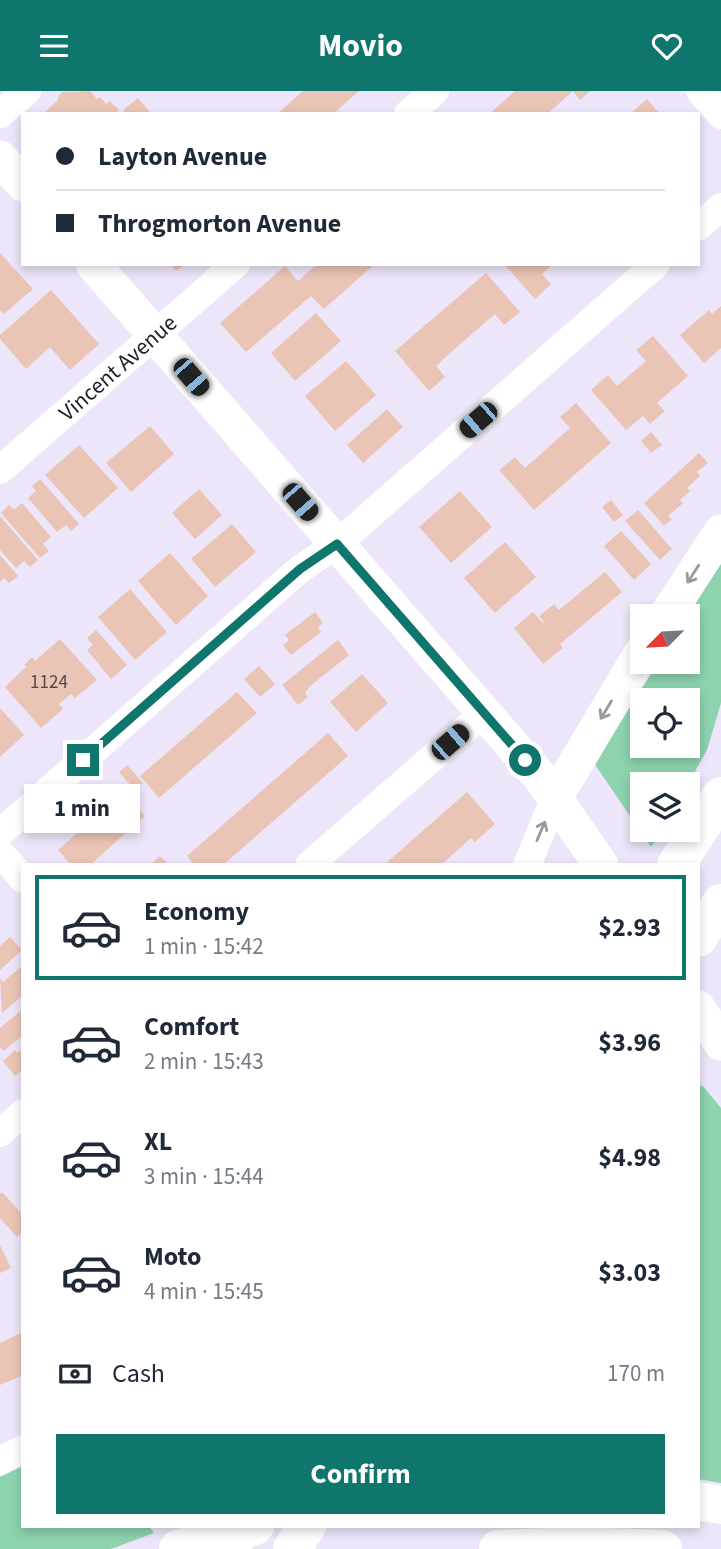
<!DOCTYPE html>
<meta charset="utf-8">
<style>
:root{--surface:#fff;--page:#f6f6f7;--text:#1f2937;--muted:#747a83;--line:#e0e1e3;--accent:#0f766e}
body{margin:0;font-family:"Source Sans 3",sans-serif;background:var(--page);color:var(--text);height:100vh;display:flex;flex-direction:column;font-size:26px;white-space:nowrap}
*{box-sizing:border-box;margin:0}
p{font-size:23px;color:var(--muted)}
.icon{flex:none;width:38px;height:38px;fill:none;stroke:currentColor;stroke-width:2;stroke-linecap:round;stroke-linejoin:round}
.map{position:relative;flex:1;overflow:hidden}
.sheet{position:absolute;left:21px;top:772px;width:679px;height:665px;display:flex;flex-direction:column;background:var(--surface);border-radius:0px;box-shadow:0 4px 10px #0003}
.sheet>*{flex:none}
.hud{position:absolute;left:21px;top:21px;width:679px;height:154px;border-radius:0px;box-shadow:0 4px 10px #0003;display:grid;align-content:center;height:154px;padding:0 35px;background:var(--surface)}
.needle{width:46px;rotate:246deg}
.controls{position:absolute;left:630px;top:513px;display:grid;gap:14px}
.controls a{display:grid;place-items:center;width:70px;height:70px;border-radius:0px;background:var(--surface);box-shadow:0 4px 10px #0003;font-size:35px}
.end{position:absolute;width:32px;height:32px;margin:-16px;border:9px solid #0f766e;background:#fff;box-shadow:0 0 0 4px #fff}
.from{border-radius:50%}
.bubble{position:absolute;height:49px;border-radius:0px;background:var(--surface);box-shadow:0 4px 10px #0003;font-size:23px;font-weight:700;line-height:49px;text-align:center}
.car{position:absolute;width:21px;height:42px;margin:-21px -10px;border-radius:9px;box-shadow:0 0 5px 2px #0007;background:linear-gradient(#222 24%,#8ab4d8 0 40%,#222 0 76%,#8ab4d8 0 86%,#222 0)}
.hud b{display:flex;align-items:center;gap:24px;height:66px;font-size:26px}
.hud b+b{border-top:2px solid var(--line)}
.hud i{width:18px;height:18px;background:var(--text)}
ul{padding:12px 0 0;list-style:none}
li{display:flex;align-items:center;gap:21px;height:105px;margin:0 14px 10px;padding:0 21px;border:4px solid transparent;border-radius:0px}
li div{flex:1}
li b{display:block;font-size:26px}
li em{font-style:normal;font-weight:700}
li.current{border-color:var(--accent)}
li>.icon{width:63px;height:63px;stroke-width:1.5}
.pay{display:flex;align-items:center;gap:18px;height:77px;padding:0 35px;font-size:26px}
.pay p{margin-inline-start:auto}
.primary-button{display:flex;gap:14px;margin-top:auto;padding:14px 35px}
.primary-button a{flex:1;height:80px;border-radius:0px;background:var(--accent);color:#fff;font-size:28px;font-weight:700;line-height:80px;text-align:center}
header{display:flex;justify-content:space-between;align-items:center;height:91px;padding:0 35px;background:var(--accent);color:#fff;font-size:32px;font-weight:700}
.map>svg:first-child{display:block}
.green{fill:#8dd3ae;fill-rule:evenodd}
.building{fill:#eac5b5}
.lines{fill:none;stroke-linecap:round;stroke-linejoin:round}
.minor{stroke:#fff;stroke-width:28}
.tertiary{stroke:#fff;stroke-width:35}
.secondary{stroke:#fff;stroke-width:38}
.motorway{stroke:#fff;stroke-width:38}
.oneway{stroke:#9b999f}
.route{stroke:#0f766e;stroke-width:9}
.labels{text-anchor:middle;stroke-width:5;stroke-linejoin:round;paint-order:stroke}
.number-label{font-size:19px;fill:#53474c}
.street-label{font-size:23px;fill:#211d29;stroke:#f8f5fc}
</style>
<header><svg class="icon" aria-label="menu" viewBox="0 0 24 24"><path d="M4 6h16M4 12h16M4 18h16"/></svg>Movio<svg class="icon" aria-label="heart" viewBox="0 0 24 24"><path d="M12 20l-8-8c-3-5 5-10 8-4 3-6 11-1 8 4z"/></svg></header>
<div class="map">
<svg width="721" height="1458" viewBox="0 0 721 1458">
<rect width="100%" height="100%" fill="#ede5fa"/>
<path class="green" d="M721,472v140l-14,47 -19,34h-46v45l20,1 -11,17 -57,-84 65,-101 29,-1v-45zM642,609h46v45h-46z
M702,994l19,23v375l-23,-4v-391z
M23,1375v60h126l5,7 -43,16h-111v-72z"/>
<path class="building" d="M90,0l7,8 3,-2 6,7 4,-3 9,9 -4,4h-72l15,-14 1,-5 4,-3z
M303,0h56l-26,23h-56z
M515,0h75l-10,9 -7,-9 -26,23h-58z
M138,7l13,16h-25l-3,-4z
M647,8l13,15h-30z
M0,162l33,36 -29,25 -4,-4z
M170,173h15l-9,7z
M317,173h58l-51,45 -13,-13 -65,56 -26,-29 65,-57 13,15z
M504,173h49l-11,10 9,10 -16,15z
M486,182l34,39 -16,13 -9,-11 -45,39 -14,13 9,11 -16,14 -34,-40z
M51,199l48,54 -29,26 -20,-23 -24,22 -26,-30v-4z
M721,215v42l-17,15 -24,-28 29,-25 3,4z
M316,222l25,28 -46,40 -24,-28z
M653,245l35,40 -31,27 8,8 -15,13 -7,-8 -17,14 -35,-40 17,-15 9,11 29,-25 -10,-11z
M346,270l30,34 -41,36 -30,-35z
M576,312l35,40 -77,67 -35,-40 16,-13 10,11 45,-40 -10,-11z
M387,318l16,18 -40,36 -16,-18z
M150,335l24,28 -43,38 -25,-29z
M651,341l11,13 -11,8 -10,-12z
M79,354l39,43 -34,30 -39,-43z
M699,362l9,10 -11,9 3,4 -13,12 3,3 -10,9 3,3 -15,13 4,3 -8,7 -20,-23z
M40,388l39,45 -8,7 -5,-6 -9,7 -29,-34 8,-7 -4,-5z
M199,398l23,26 -27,24 -23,-26z
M460,400l32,36 -41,36 -32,-36z
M611,409l12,15 -9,7 -12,-15z
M22,412l29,34 -8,7 6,7 -9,7 -39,-45 8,-8 5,5z
M638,419l34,39 -12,11 -35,-39z
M0,425l38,44 -8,7 -6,-6 -8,7 -16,-18z
M232,433l24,28 -41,35 -24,-28z
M621,440l30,33 -17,16 -30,-34z
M505,451l31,35 -41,36 -31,-35z
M170,462l38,43 -32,29 -38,-44z
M0,464l18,21 -9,7 -5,-5 -4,4z
M605,481l17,20 -62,52 3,4 -20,16 -29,-36 19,-16 10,11 1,-1 -5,-6 15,-12 5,6z
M130,498l37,43 -32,28 -37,-43z
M315,521l8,11 -5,4 3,5 -30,23 -8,-10 6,-5 -4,-5z
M96,539l31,35 -16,14 -24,-29 6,-5 -6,-7z
M60,548l37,41 -22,18 -4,-4 -12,10 4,5 -22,19 -36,-41 21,-20 -2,-2 8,-8 3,4z
M338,549l11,15 -40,32 -4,6 3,4 -10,8 -16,-20z
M259,575l16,18 -15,13 -16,-18z
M362,583l26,29 -32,29 -26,-30z
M237,601l20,21 -98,85 -19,-22z
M0,617l24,27 -24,22z
M328,642l20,23 -125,109h-29l-7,-9z
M127,674l16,18 -8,7 -16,-18z
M124,701l21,24 -55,49h-19l-13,-15z
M467,701l28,32 -20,18 -4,-4 -30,27h-57z
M160,765l6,6 -3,3h-13z
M10,846l12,13 -22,20v-24z
M23,874v30l-21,18 -2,-35 3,4z
M23,918v26l-19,16 -4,-4v-19z
M23,957v22l-8,6 -12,-15 12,-11 2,3z
M2,1101l21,23v17l-6,5 -17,-19v-24z
M0,1154l11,23 -11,5z
M23,1241v43l-23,10v-42z"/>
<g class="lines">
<g class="minor">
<path d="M700,0l21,24"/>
<path d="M0,23l27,-23"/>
<path d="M408,23l27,-23"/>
<path d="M698,136l23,-20"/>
<path id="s1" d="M0,379l236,-206"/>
<path d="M0,742l300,-264 37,-25 319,-280"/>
<path d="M0,761l23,27"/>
<path d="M309,774l175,-152"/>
<path d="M527,774l28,-67"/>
<path d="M0,1042l23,-20"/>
<path d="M0,1370l23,-12"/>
</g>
<path class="tertiary" d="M0,67l23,26
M93,173l447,513 61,88
M666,525l55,-84
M555,707l87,-146
M698,917l23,35"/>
<path class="secondary" d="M698,1410l23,4
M178,1458l77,-23"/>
<path class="motorway" d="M676,774l45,-69
M698,847l23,-35
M229,1458l15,-23
M292,1458l15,-23
M498,1458l80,-3 85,3"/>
</g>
<defs><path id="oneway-shaft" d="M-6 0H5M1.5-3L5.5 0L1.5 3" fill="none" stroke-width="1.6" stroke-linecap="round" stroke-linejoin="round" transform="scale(1.75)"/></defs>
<g class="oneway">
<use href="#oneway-shaft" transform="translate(693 483) rotate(123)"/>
<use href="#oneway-shaft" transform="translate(606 619) rotate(121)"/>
<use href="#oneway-shaft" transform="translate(541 740) rotate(-67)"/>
</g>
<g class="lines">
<path class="route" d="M83,669l217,-191 37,-25 188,216"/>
</g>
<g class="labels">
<g class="number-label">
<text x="49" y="597">1124</text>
</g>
<g class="street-label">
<text dy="8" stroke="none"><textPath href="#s1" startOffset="156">Vincent Avenue</textPath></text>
</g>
</g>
</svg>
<div class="controls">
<a><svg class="needle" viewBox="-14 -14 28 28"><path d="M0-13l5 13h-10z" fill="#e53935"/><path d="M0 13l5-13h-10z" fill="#747a83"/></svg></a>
<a><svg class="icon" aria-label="locate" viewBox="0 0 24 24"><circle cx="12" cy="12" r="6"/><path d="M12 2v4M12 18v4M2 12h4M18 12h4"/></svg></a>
<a><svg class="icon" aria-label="layers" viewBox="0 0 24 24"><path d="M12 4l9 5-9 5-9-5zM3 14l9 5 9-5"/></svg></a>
</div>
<i class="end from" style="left:525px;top:669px"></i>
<i class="end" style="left:83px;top:669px"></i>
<div class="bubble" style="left:24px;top:693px;width:116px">1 min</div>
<i class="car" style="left:191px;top:286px;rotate:139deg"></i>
<i class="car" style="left:478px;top:329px;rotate:229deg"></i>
<i class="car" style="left:300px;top:411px;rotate:139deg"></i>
<i class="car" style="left:450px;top:651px;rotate:49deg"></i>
<div class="hud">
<b><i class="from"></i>Layton Avenue</b>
<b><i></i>Throgmorton Avenue</b>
</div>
<section class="sheet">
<ul>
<li class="current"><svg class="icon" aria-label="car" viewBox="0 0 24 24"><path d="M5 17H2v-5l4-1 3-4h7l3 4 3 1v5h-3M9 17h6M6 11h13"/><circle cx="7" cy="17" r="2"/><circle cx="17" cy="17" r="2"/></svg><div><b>Economy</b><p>1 min · 15:42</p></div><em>$2.93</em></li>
<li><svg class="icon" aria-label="car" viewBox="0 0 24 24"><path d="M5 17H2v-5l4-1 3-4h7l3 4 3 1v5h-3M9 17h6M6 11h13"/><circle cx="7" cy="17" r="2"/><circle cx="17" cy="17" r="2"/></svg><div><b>Comfort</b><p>2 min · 15:43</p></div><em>$3.96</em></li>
<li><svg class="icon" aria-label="car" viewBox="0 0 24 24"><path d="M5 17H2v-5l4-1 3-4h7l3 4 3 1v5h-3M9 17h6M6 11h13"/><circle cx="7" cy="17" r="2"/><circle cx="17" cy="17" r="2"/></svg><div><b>XL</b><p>3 min · 15:44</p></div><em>$4.98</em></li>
<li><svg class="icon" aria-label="car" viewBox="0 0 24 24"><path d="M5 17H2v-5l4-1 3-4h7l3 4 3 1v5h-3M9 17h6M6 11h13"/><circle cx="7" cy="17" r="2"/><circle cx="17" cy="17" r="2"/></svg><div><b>Moto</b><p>4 min · 15:45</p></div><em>$3.03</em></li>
</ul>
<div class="pay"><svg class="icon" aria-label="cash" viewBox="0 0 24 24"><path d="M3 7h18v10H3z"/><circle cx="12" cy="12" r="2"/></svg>Cash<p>170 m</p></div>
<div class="primary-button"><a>Confirm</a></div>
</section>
</div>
